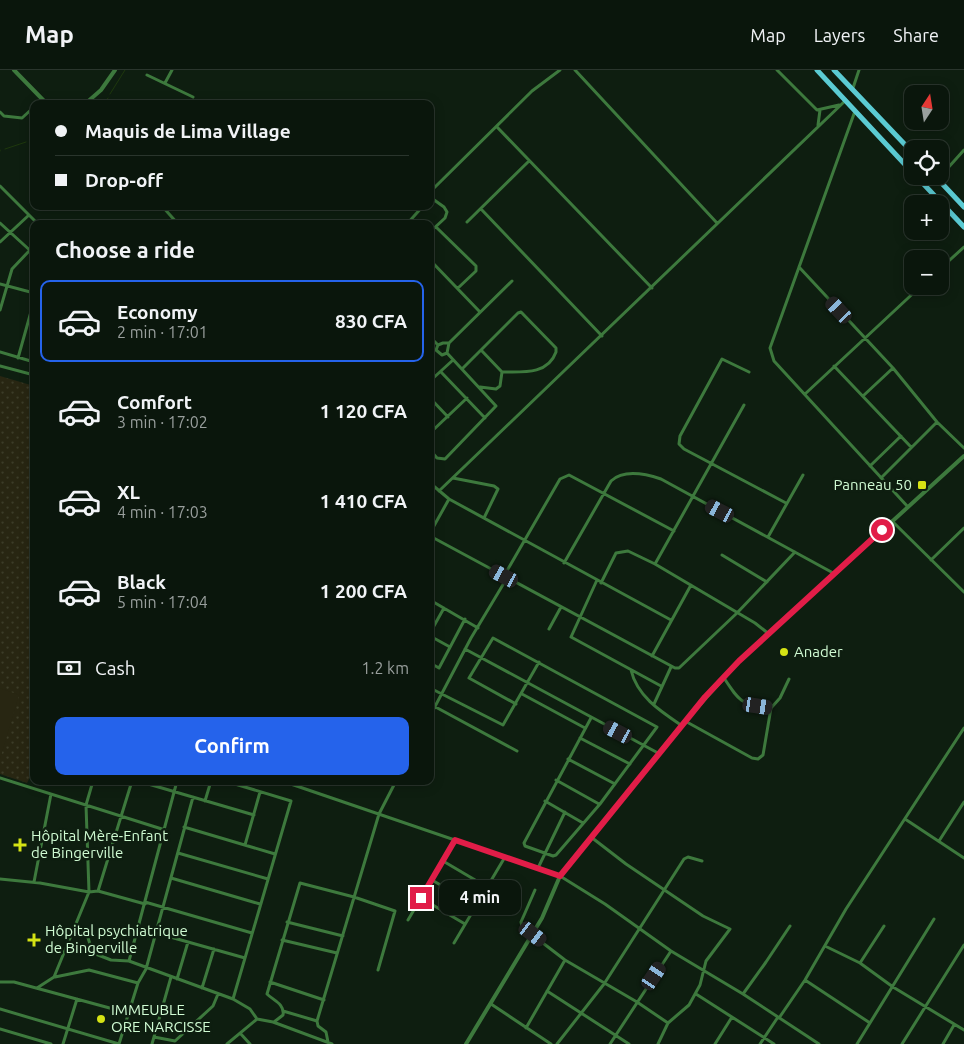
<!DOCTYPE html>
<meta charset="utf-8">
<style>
:root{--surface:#0a160c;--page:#18231a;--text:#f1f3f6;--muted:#999f9d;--line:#2a352d;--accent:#2563eb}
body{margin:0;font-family:Ubuntu,sans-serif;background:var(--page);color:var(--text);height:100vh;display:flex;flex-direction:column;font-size:19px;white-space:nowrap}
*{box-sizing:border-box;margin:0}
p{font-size:16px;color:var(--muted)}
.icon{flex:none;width:28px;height:28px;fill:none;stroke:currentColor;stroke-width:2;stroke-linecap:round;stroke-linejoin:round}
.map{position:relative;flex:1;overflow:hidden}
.details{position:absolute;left:30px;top:150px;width:404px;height:565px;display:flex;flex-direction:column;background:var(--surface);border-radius:10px;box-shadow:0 2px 12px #0003,0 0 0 1px var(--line)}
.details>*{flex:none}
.banner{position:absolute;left:30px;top:30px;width:404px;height:110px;border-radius:10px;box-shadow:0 2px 12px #0003,0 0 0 1px var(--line);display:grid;align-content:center;height:110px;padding:0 25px;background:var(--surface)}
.needle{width:32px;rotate:12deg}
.buttons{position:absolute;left:904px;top:15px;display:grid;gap:10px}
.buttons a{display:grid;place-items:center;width:45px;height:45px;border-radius:10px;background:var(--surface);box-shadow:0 2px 12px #0003,0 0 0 1px var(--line);font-size:25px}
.end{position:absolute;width:22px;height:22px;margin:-11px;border:6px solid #e11d48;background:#fff;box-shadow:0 0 0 2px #fff}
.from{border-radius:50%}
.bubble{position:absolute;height:35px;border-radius:10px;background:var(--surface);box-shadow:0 2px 12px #0003,0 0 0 1px var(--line);font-size:16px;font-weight:600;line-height:35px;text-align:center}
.car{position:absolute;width:15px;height:30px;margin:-15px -8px;border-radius:6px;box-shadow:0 0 4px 1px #0007;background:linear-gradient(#222 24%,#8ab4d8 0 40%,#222 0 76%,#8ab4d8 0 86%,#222 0)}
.banner b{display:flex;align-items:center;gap:18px;height:48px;font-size:19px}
.banner b+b{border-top:1px solid var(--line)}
.banner i{width:12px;height:12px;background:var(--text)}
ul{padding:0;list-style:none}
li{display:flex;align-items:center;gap:15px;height:82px;margin:0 10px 8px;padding:0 15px;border:2px solid transparent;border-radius:10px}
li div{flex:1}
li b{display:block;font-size:19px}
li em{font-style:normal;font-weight:600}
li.selected{border-color:var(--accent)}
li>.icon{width:45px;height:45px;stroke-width:1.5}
h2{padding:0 25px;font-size:22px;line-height:60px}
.pay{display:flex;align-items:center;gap:12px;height:55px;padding:0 25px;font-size:19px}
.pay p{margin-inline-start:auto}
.cta{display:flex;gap:10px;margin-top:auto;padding:10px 25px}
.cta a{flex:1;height:58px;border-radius:10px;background:var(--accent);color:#fff;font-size:20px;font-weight:600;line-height:58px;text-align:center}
header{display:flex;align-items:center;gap:30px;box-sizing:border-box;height:70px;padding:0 25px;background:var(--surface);border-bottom:1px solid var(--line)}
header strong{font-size:24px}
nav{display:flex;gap:28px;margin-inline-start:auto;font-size:18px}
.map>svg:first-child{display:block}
.park{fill:url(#park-dots)}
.garden{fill:#282612}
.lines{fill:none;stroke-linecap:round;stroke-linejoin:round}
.stream{stroke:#1e380d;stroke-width:1}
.minor{stroke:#3d793d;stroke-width:3}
.tertiary{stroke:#3d793d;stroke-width:4}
.trunk{stroke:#5bcbd3;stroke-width:5}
.route{stroke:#e11d48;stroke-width:6}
.poi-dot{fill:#d5e314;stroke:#0e1e10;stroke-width:2}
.labels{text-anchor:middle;stroke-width:5;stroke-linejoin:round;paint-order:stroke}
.poi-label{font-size:15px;fill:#d0fbd3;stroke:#0e1e10;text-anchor:start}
</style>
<header>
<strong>Map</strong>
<nav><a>Map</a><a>Layers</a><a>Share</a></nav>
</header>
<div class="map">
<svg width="964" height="974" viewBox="0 0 964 974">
<defs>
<pattern id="park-dots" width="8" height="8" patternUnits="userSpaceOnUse" patternTransform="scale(1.25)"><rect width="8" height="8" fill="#282612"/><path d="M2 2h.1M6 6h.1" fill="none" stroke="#3c3c28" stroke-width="1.8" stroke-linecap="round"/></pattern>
</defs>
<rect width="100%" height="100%" fill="#0e1e10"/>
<path class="park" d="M0,306l34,10v383l-7,14 -27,-9z"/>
<path class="garden" d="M0,618l19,7 -19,64z"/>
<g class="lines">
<path class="stream" d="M110,24l15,-24
M104,34l4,-6
M5,79l21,-7
M0,81v-1"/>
<path class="minor" d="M575,0l142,153
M777,0l40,40 22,-5
M147,5l46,22
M165,13l7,-13
M853,18l6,-18
M855,41l-85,237 4,13 134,146
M0,42l4,4 18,2 12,-11
M818,55l2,-15
M497,57l155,161
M938,109l26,-29
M0,116l38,38
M430,126l3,-7 99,-98 28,-21
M430,127l14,10 3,5 -2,6 -15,14
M162,136l16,18
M481,139l121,127
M467,152l62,-61
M0,153l34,31
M407,154l16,-18
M436,157l40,39v5l-18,17
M0,172l29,-27
M430,190l50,52
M799,197l94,101 44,54 27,26
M940,199l24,-22
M0,214l34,9
M0,240l12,-41 18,-19
M430,267l8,8
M443,273h6l-2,10 -5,2 -6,-5 2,-5z
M449,273l63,-62
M0,282l34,10
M18,288l16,-57
M0,296l34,9
M834,296l77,81
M462,299l56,-56 3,-1 35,36v4c-8,23 -34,20 -54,20l-21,-22
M441,302l44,46
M749,302l-27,-13 -42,77 -1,8 5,5 102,54
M430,311l23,-21
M480,317l16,2 4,-3 2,-14
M805,324l116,-108
M863,326l30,-28
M430,328l18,19
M430,363l37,-35
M430,380l7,8 8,1 51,-53 -49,-53
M870,396l31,-30
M453,408l41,8 4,3 -14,29
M881,408l56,-56
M430,413l19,16 222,121
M439,421l407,-391
M892,451l72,71
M430,463l19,-34
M430,466l245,132h4l58,-55 58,-61
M768,467l35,-62
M722,485l45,27
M931,490l33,-32
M564,493l47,-82c13,-12 35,-7 50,-2l174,95
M655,494l89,-159
M504,506l56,-97 9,-4 105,56
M597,510l-26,57 90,49
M601,513l15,-30 12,-2 27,13 100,59 14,11
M430,530l48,28
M549,559l12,-22
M430,563l14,-25
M430,566l20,11
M465,579l193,104
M652,586l39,-71
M430,593l9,5 26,-49
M631,600c6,26 29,41 50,55
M724,608c17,26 17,25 47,30
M430,618l73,37 36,-63
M522,624l63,34
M430,634l87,47
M516,634l-47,-26 24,-40 164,89 -57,77 -44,51 -3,1 -28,-10 -1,-3 67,-125
M654,634l17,-37
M430,646l41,-78 36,-60
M685,651l67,37 6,1 5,-4 8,-47 9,-10 9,-19
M580,668l50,26
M568,689l47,25
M0,708l165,52
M556,710l43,24
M138,711l116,34
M177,711l-48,180 104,38 17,10 7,10 16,3 59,22
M225,711l66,20 -58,198
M282,711l278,95 45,28 66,47 72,43 76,50
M205,731l6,-20
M545,731l38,22
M905,749l59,39
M184,757l91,27
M591,767l35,27 77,52 27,13 -24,32 -6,24 -11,20 -21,18 -10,21
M939,771l25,-39
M245,775l15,-53
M178,783l90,26
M443,791l44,26
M538,798l27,-56
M171,808l89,26
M0,809l40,4 49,9 9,-1 34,-110
M432,810l44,26
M34,812l17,-88
M535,820l-14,32 1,5 43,33 72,42 31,21
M98,821l47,13
M421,828l44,26
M145,832l107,31
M408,850l47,-80
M287,852l56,14
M156,863l89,25
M88,868l5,15 18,7 18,1
M282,870l55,13
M454,873l51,-86
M825,876l35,17 33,24 71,43
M860,893l24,-37
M55,907l34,-7 49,13
M177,909l11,-37
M805,910l65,43
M0,912h14l114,31
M270,912l54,18
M37,918l17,-11 35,-85 -3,-87 7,-24
M202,918l12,-39
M547,921l82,53
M696,924l78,50
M743,924l23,-32 24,-36
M491,934l60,40
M0,939l119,35
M283,941l34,10
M779,948l26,-38 41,-71 118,-181
M274,952l9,-7c2,-11 -10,-15 -16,-21l33,-111 54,14 41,14 -17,59
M526,958l39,-68
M0,959l51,15
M240,963l10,11
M154,967l21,4 38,-35 5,-12
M328,972l-2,-10 -8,-6 -1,-5 62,-207 17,-33
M63,974l14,-45
M119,974l19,-61 8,-14 47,-172
M152,974l19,-67
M227,974l30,-25
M557,974l47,-60 80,-125 4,-2 14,4
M610,974l61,-93
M715,974l17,-27
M760,974l18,-27
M857,974l77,-125
M902,974l62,-99
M943,974l11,-19"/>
<path class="tertiary" d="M14,0l33,34
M85,34l16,-14 14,-20
M466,974l76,-126 18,-42 125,-155 54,-60 225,-205"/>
<path class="trunk" d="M817,0l95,102
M834,0l78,82
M916,106l48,51
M935,106l29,31"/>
</g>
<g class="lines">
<path class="route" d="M421,828l34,-58 105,36 145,-179 34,-36 143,-131"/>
</g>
<g class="poi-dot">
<rect x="917" y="410" width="10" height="10" rx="2.5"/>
<circle cx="784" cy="582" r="5"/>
<path d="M17.5 767.5h5v5h5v5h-5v5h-5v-5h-5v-5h5z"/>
<path d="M31.5 862.5h5v5h5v5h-5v5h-5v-5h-5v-5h5z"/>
<circle cx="101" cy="949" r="5"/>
</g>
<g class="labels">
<g class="poi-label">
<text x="912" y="420" text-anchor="end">Panneau 50</text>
<text x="794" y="587">Anader</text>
<text x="31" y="771">Hôpital Mère-Enfant<tspan x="31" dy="17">de Bingerville</tspan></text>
<text x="45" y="866">Hôpital psychiatrique<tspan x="45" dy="17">de Bingerville</tspan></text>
<text x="111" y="945">IMMEUBLE<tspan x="111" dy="17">ORE NARCISSE</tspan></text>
</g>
</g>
</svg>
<div class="buttons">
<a><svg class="needle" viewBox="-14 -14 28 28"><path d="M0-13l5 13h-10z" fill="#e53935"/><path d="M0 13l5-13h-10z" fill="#999f9d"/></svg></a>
<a><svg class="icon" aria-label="locate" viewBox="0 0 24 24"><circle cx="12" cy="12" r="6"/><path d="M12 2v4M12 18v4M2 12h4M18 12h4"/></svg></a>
<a>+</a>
<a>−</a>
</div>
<i class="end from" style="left:882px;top:460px"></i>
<i class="end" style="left:421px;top:828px"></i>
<div class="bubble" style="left:439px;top:810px;width:82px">4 min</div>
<i class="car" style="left:839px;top:240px;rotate:317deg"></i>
<i class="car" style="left:720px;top:441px;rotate:298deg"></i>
<i class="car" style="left:504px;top:506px;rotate:298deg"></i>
<i class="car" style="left:758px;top:636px;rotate:99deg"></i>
<i class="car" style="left:618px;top:662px;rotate:298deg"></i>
<i class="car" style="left:533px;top:864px;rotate:127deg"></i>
<i class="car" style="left:654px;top:906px;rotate:34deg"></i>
<div class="banner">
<b><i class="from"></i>Maquis de Lima Village</b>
<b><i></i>Drop-off</b>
</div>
<section class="details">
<h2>Choose a ride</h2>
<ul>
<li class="selected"><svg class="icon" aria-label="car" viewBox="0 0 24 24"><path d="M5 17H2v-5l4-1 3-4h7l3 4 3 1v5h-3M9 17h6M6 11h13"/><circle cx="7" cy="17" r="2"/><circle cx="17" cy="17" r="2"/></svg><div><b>Economy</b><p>2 min · 17:01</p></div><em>830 CFA</em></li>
<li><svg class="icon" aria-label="car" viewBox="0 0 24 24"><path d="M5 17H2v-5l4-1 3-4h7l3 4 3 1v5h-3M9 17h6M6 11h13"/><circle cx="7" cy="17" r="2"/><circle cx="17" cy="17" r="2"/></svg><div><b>Comfort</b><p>3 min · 17:02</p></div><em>1 120 CFA</em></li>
<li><svg class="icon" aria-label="car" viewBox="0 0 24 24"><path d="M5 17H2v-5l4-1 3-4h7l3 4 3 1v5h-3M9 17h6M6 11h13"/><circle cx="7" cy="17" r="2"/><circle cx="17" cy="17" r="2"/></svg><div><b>XL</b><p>4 min · 17:03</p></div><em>1 410 CFA</em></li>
<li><svg class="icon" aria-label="car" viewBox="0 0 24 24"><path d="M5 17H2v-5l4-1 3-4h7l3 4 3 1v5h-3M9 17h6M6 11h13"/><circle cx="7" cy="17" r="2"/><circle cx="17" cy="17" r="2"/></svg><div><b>Black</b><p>5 min · 17:04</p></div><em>1 200 CFA</em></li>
</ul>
<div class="pay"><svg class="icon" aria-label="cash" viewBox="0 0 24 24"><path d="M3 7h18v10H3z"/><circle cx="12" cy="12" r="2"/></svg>Cash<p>1.2 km</p></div>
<div class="cta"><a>Confirm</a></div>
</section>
</div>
